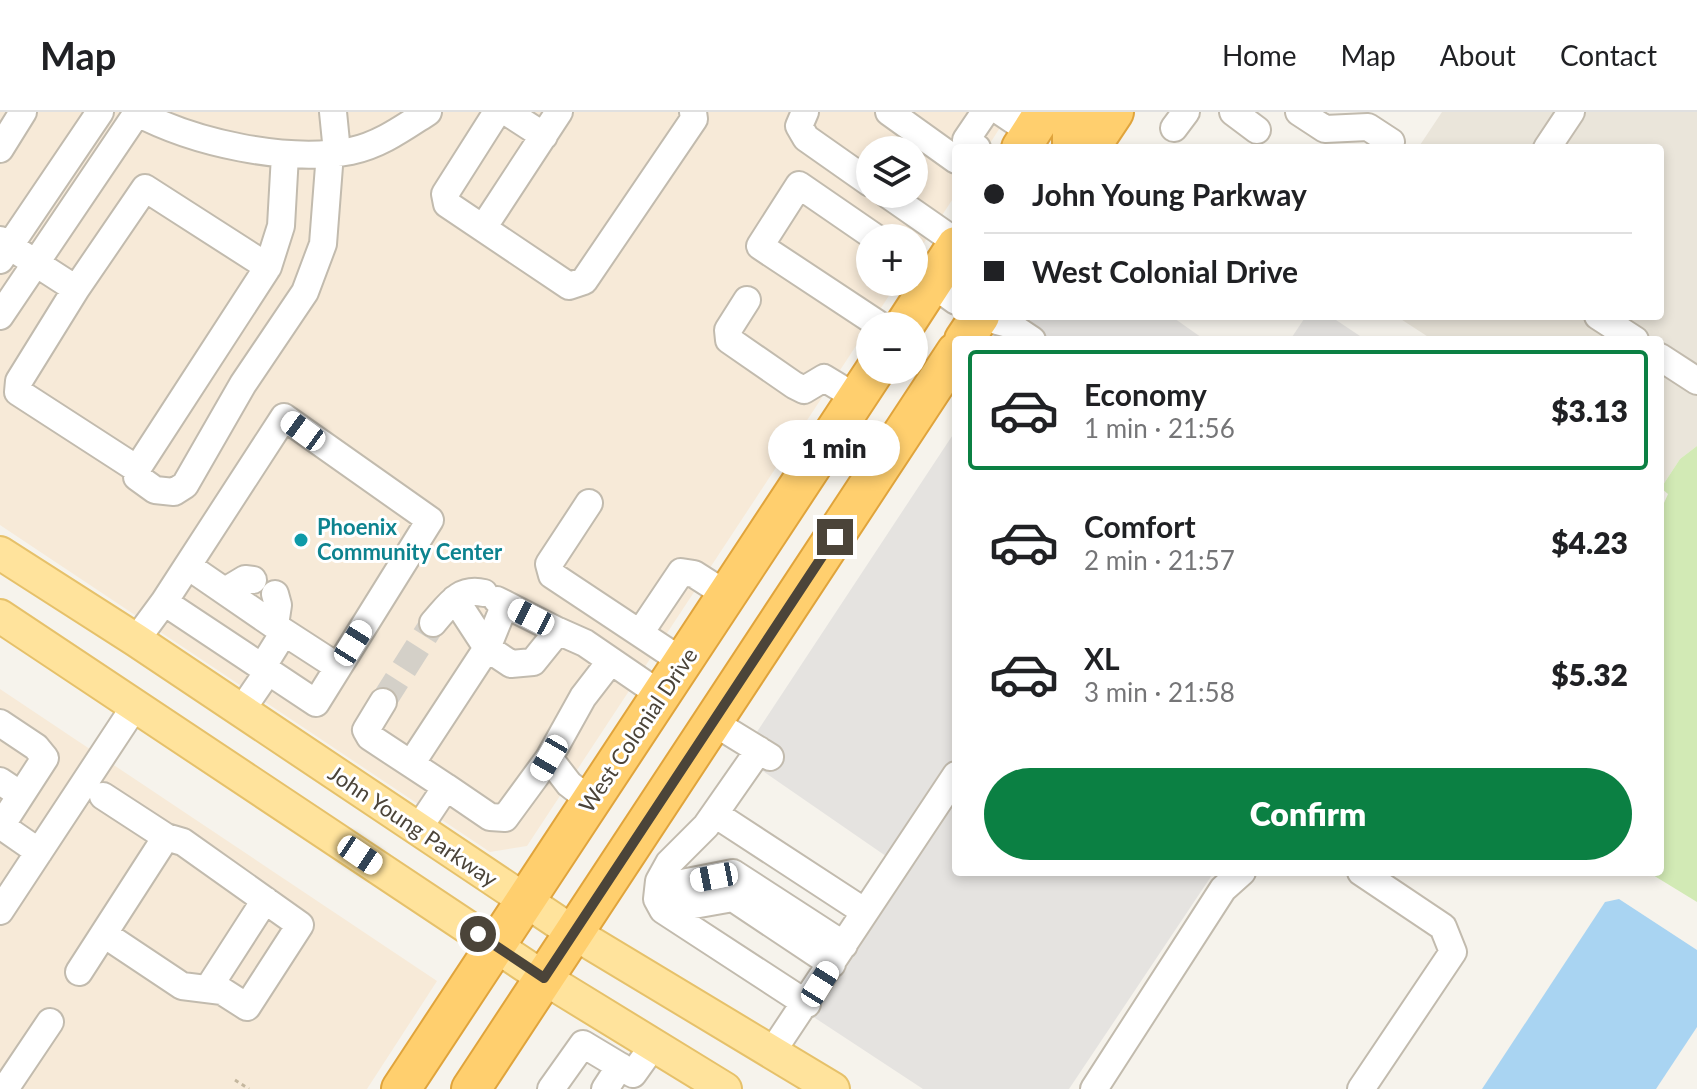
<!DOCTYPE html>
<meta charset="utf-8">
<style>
:root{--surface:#fff;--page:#f2f2f2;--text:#202124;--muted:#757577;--line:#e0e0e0;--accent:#0b8043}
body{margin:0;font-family:Lato,sans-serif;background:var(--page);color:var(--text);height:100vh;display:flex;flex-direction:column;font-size:30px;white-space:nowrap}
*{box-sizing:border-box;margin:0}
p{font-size:26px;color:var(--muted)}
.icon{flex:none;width:44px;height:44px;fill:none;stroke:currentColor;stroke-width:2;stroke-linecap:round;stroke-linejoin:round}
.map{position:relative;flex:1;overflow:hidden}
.side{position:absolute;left:952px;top:224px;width:712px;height:540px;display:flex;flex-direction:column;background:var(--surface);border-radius:8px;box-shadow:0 4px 12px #0003}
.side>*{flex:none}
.banner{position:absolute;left:952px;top:32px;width:712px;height:176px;border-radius:8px;box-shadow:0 4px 12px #0003;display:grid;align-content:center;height:176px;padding:0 32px;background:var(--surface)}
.buttons{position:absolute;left:856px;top:24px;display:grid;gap:16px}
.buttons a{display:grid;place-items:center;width:72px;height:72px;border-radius:50%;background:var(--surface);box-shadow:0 4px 12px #0003;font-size:40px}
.end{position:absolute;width:36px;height:36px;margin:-18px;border:10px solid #4b4439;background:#fff;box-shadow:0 0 0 4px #fff}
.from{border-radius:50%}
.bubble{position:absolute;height:56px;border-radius:28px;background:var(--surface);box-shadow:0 4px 12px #0003;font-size:26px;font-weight:800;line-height:56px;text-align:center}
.car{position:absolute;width:24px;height:48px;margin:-24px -12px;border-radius:10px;box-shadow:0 0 6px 2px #0007;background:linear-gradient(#fff 24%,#345 0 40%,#fff 0 76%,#345 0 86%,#fff 0)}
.banner b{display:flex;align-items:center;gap:28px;height:76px;font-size:30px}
.banner b+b{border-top:2px solid var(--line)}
.banner i{width:20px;height:20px;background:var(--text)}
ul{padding:14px 0 0;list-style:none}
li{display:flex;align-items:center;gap:24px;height:120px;margin:0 16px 12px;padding:0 16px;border:4px solid transparent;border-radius:8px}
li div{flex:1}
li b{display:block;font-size:30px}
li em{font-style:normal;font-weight:800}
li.active{border-color:var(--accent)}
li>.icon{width:72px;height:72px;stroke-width:1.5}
.primary-button{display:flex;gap:16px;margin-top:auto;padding:16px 32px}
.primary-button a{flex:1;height:92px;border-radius:48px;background:var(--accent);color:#fff;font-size:32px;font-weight:800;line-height:92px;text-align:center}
header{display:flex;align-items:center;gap:48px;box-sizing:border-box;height:112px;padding:0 40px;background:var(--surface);border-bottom:2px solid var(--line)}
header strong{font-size:38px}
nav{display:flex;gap:44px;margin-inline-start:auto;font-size:28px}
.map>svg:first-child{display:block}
.residential{fill:#eae5da}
.commercial{fill:#f7ead8;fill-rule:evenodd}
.green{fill:#d2eab5}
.parking{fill:#e5e3e0}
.water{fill:#a9d4f2}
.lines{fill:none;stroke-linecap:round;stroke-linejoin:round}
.minor-tunnel{stroke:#d4d0c8;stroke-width:26;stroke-dasharray:26 13;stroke-linecap:butt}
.minor-casing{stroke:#c2bbae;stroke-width:30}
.major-casing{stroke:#e6c16a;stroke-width:36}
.highway-casing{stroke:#e0a43c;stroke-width:42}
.path{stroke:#c4b79f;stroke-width:3;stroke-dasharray:4 4;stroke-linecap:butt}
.minor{stroke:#fff;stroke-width:26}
.major{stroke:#ffe39c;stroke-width:32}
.highway{stroke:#ffcf6e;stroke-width:38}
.route{stroke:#4b4439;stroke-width:10}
.culture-dot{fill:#0f9aa8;stroke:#fff;stroke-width:3}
.labels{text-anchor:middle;stroke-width:6;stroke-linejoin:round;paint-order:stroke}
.culture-label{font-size:22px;font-weight:bold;fill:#0d838f;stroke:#fff;text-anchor:start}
.street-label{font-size:22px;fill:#4b4439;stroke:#fff}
</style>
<header>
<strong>Map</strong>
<nav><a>Home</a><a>Map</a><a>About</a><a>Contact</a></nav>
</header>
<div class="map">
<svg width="1697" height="977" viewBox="0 0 1697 977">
<rect width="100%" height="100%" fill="#f6f3ec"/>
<path class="residential" d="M1442,0h255v334l-17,13 -19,29 -1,-148h-227l-37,-24h264v-168h-242z"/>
<path class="commercial" d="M0,0h1010l-23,36h-31v46l-42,64v-20h-44v44h28l-371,564 -37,6 -490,-327zM870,38h44v44h-44z
M0,577l437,292 -70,108h-367z"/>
<path class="green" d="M1697,334v456l-49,-30h12v-360l8,-18 -7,-6 19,-29z"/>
<path class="parking" d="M1031,204h140l34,24h-190z
M1306,204h24l36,24h-76z
M956,318v442h258l-145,217h-146l-111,-73 97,-144 -168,-116z"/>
<path class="water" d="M1619,787l78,51v77l-41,62h-174l123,-187z"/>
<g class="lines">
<path class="minor-tunnel" d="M383,590l50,-79"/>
<defs>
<path id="minor" d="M136,0c58,31 150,51 215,39 29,-6 52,-23 77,-39
M333,0l4,40
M497,0l-52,82 2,10 122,82 15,-5 110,-162 -1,-7
M507,0l37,24
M805,0l-6,14 7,12 64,45
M889,0l67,48
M1001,0l30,20
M1233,0l24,18
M1299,0l26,17 43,-2 23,15
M1174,16l12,-16
M977,36l-11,-8 19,-28
M1547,36l24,-36
M0,37l23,-37
M887,82l69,48
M483,116l76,-116
M876,126l-77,-53 -39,61 121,80
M0,128l76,49 69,-101 123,79 -131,202 -119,-77 1,-11 57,-92
M0,148l100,-148
M268,155l13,-41 4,-71
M914,159l42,30
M747,188l-19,30 1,10 65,45 10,5 20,-12 33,20
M0,204l137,-203
M978,204l30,8 24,16
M1598,204l37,24
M1660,245l37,24
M284,305l146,103 -114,183 -152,-101z
M137,357v8l18,13 19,2 11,-7 58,-101 62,-92 18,-48 7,-91
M589,391l-40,61 3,11 131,87
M188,454l96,66
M225,479l20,-12 8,1
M275,482l3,11 -3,20
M455,487l32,49 18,-44
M497,488l61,31
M433,511c16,-18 26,-36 51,-30
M640,521l41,-61 13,2 33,21
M136,528l28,-38
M263,554l21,-34 54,35
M383,590l-17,28 4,7 41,27
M241,599l28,-41
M713,610l57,35
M0,611l36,24 9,11 -44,68
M759,638l-53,76 -37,37 -10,18 -2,18 6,11 144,94
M0,669l21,14
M446,675l44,30 15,1 44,-60
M103,684l63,41 17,5 117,83 -53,82 -25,-16 -40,-5 -78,-52
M591,689l-22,-17 -20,-26 34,-61 27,-35
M715,702l150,98
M0,713l39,27
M418,717l28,-42 -35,-23 76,-116 24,16 22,-2 25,-31 27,12 76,52
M1361,760l82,55 10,25 -92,137
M657,787l25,-16 51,-10 111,72
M657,787l31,7 45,-8 99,66
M0,799l135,-205
M79,860l87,-135
M209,875l56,-87
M772,940l184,-277
M5,977l45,-67
M551,977l32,-45 50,30 20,-28
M605,977l15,-23
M1094,977l129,-200 19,-17"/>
<path id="major" d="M0,441l136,87 438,293 259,156
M0,504l544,362 181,111"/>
<path id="highway" d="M1021,36l23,-36
M1072,36v-36
M1090,36l24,-36
M904,214l52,-80
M964,228l16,-24
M401,977l474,-719
M471,977l485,-737"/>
</defs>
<use href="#minor" class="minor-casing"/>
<use href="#major" class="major-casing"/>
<use href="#highway" class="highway-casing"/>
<path class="path" d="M235,968l14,9"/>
<use href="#minor" class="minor"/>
<use href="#major" class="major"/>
<use href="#highway" class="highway"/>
</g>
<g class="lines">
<path class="route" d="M478,822l66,44 291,-441"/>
</g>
<circle class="culture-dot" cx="301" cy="428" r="8"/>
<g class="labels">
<g class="culture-label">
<text x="317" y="423">Phoenix<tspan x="317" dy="25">Community Center</tspan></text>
</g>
<g class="street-label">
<text transform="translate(638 618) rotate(-56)" y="8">West Colonial Drive</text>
<text transform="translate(413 714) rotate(34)" y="8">John Young Parkway</text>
</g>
</g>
</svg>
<div class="buttons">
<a><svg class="icon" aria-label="layers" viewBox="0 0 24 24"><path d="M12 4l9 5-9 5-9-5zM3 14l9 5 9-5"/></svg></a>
<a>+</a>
<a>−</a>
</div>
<i class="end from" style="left:478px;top:822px"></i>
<i class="end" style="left:835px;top:425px"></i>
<div class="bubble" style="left:768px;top:308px;width:132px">1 min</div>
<i class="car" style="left:303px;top:319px;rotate:306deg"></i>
<i class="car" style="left:531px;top:505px;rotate:297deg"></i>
<i class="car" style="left:353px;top:531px;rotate:32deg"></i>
<i class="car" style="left:549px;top:646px;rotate:210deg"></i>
<i class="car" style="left:360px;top:743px;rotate:124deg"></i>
<i class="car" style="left:714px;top:765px;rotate:259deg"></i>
<i class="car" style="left:820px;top:872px;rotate:32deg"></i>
<div class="banner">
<b><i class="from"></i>John Young Parkway</b>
<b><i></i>West Colonial Drive</b>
</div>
<section class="side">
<ul>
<li class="active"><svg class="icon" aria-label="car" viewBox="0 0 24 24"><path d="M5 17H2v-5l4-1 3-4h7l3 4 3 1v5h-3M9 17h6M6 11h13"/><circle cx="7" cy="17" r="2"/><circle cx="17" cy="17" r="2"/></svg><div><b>Economy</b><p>1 min · 21:56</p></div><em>$3.13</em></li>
<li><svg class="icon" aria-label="car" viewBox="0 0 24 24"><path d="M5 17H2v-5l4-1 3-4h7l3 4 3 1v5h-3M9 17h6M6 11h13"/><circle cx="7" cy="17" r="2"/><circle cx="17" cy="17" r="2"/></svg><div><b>Comfort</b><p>2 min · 21:57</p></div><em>$4.23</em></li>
<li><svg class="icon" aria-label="car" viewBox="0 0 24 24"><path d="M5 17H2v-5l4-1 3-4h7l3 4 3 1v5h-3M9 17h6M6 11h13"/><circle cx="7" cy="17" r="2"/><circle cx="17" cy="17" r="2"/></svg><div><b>XL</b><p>3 min · 21:58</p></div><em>$5.32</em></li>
</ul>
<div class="primary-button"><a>Confirm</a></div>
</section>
</div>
